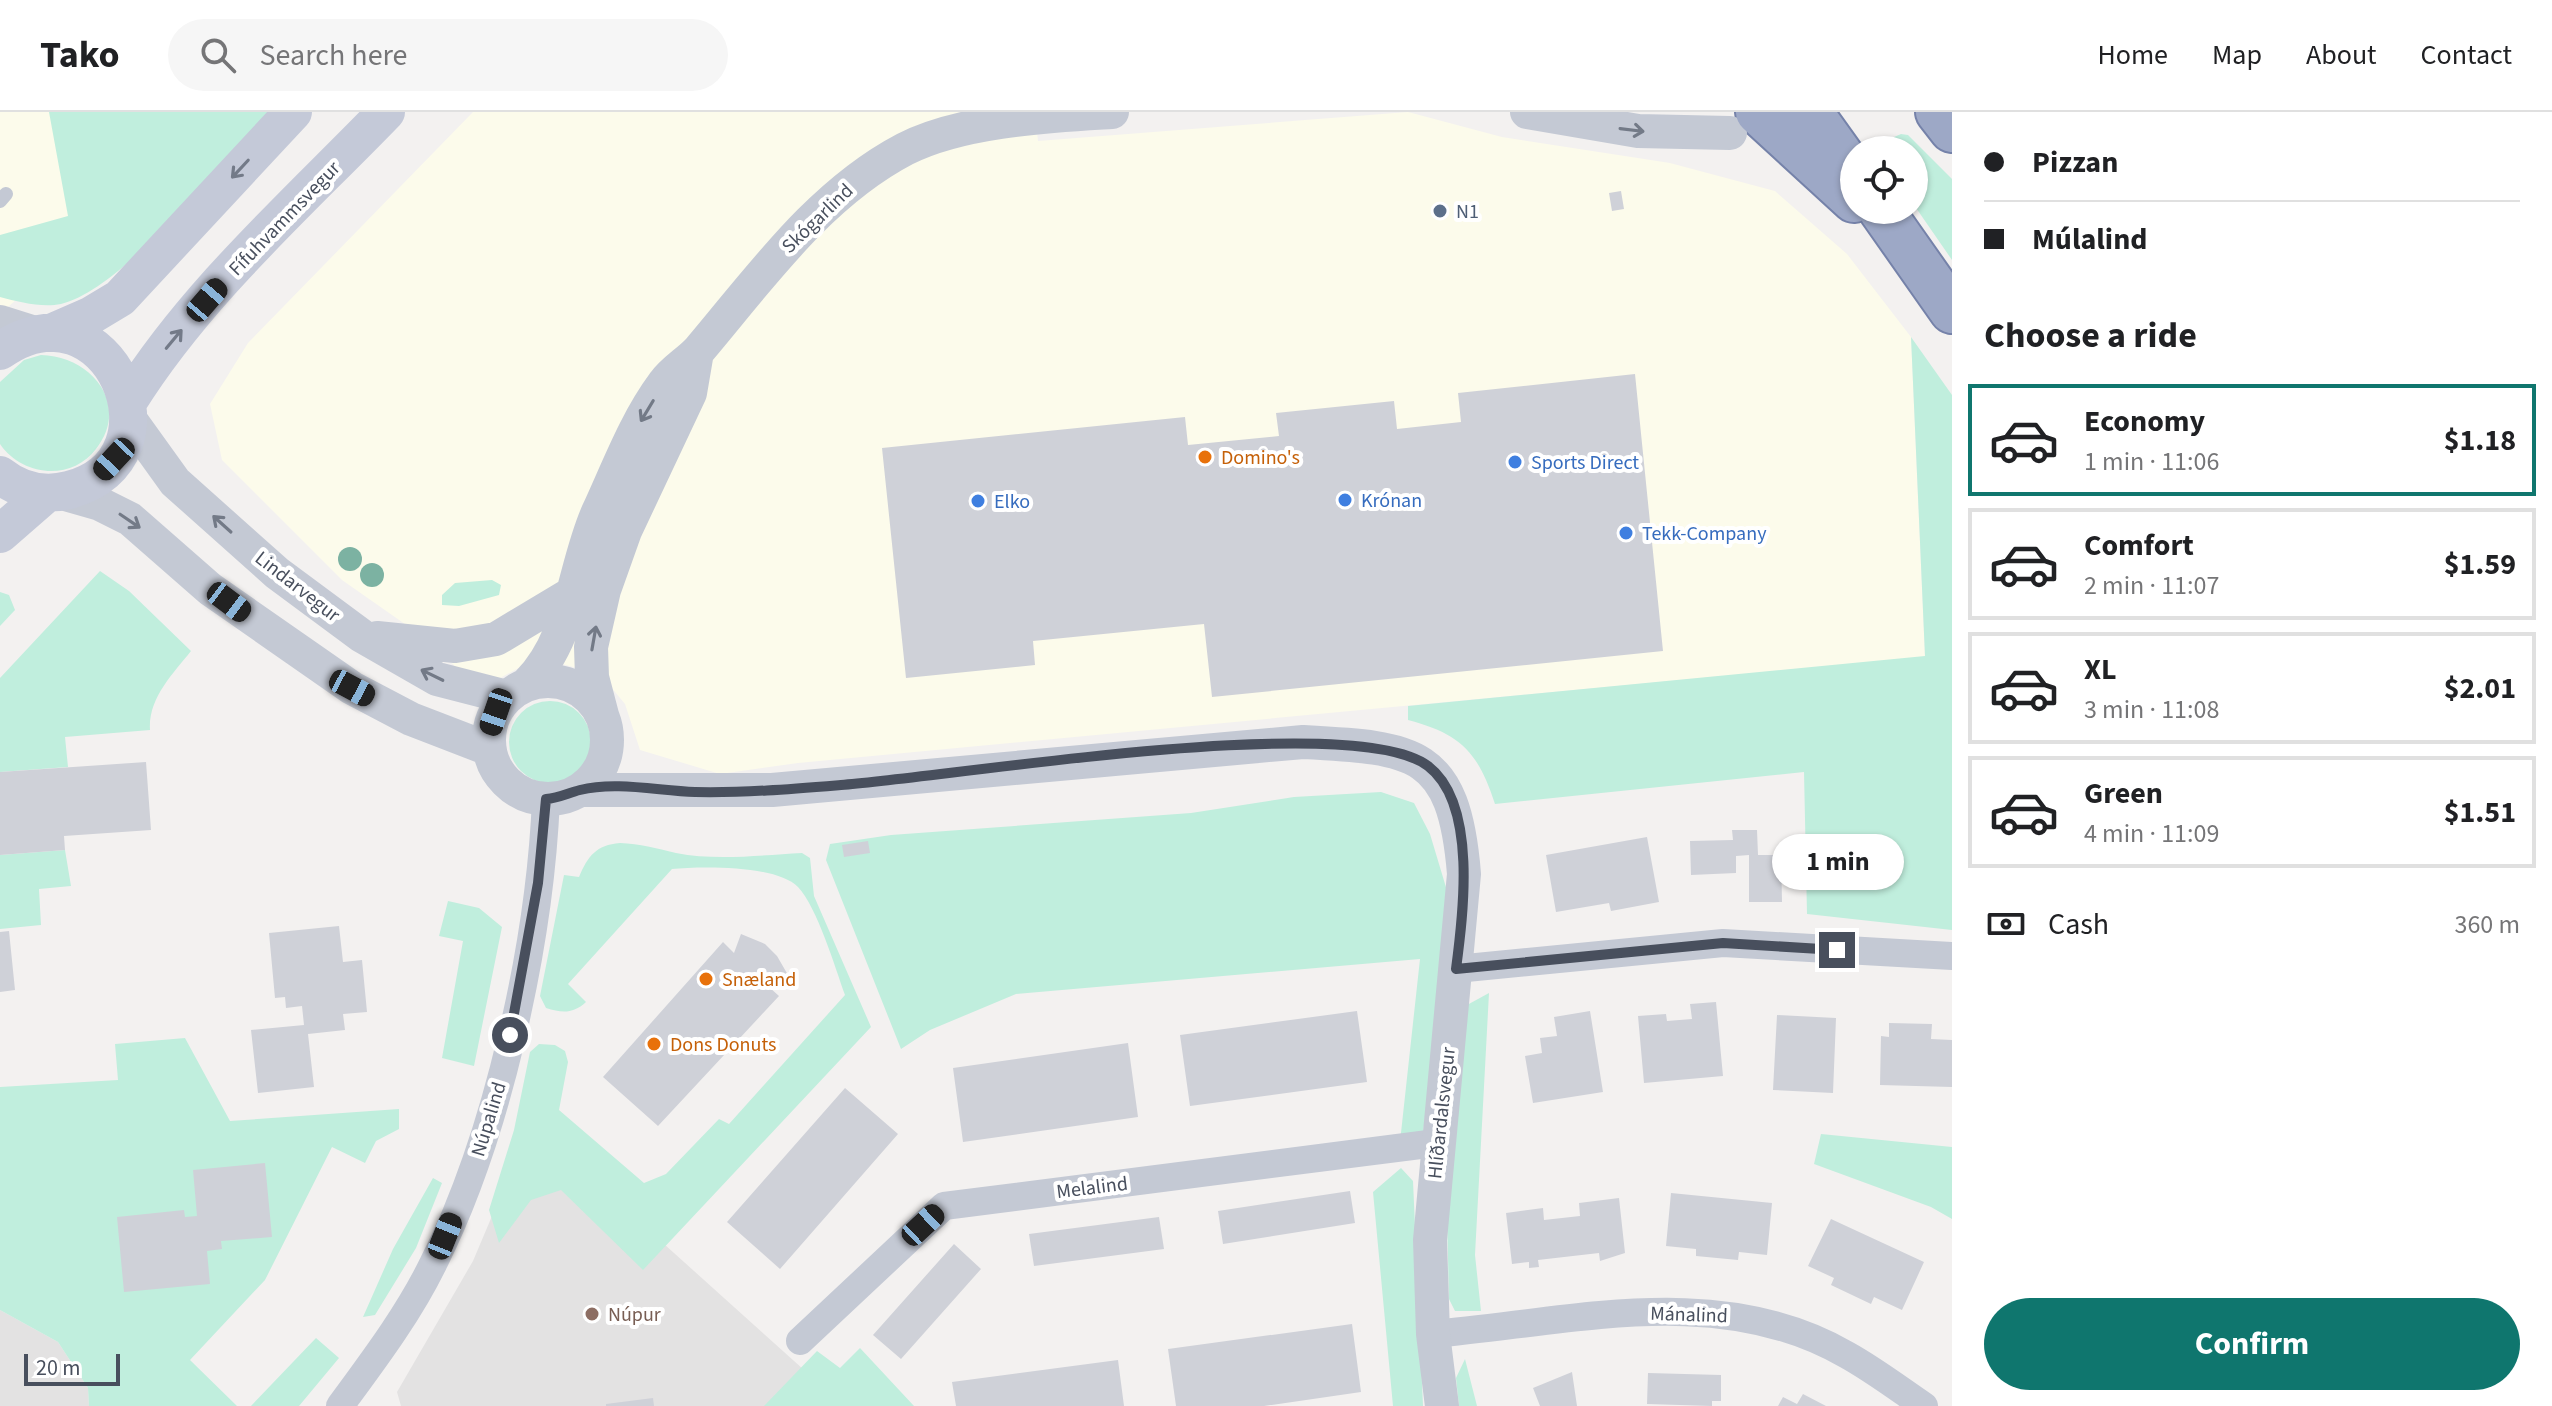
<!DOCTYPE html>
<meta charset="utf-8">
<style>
:root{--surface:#fff;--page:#f6f6f6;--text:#202124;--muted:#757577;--line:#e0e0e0;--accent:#0f766e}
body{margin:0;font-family:"Source Sans 3",sans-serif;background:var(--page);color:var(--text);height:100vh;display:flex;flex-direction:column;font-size:30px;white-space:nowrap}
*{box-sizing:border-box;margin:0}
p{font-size:26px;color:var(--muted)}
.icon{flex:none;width:44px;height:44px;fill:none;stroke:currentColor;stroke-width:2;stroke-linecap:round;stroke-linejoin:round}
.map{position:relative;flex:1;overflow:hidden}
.drawer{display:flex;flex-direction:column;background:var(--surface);width:600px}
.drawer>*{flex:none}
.guide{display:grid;align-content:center;height:176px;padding:0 32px;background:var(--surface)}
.tools{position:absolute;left:1840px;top:24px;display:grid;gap:16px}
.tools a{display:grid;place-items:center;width:88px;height:88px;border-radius:50%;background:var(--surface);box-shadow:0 2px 6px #0004;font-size:40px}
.scale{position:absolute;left:24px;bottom:20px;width:96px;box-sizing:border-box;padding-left:8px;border:4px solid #484f5d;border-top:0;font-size:22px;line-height:28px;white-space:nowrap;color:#484f5d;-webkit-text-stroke:6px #fff;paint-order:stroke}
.end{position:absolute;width:36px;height:36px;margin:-18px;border:10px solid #484f5d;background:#fff;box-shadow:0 0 0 4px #fff}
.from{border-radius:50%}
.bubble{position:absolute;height:56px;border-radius:28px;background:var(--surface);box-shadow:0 2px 6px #0004;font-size:26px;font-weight:700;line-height:56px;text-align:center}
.car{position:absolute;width:24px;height:48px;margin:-24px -12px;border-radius:10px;box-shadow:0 0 6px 2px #0007;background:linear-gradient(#222 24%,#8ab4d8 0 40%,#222 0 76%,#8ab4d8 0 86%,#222 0)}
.guide b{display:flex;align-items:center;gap:28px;height:76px;font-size:30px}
.guide b+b{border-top:2px solid var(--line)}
.guide i{width:20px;height:20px;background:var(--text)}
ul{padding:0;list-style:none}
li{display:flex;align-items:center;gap:24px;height:112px;margin:0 16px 12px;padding:0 16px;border:4px solid var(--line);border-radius:0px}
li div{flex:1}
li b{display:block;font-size:30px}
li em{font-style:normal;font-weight:700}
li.active{border-color:var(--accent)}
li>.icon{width:72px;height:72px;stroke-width:1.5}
h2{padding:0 32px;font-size:36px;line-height:96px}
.pay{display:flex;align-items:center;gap:20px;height:88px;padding:0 32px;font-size:30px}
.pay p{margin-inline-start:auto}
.action{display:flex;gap:16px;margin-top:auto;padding:16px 32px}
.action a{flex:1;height:92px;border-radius:48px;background:var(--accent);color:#fff;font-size:32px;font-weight:700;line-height:92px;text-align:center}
header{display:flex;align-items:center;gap:48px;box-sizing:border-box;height:112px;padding:0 40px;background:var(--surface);border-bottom:2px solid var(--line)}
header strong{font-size:38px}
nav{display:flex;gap:44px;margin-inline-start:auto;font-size:28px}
.search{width:560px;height:72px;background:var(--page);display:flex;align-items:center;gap:20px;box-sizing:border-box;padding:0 28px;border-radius:44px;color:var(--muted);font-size:30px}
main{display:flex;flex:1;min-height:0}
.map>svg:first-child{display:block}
.commercial{fill:#fcfbeb}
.education{fill:#e3e2e2}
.green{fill:#c0eedd}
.building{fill:#cfd1d8}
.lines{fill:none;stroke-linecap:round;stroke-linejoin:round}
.trunk-casing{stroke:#7582a9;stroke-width:48}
.service{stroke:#c4c9d4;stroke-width:14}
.minor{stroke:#c4c9d4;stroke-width:28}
.tertiary{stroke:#c4c9d4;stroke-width:34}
.secondary{stroke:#c4c9d8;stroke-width:38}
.trunk{stroke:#9da8c6;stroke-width:44}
.tree{fill:#7cb2a2}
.oneway{stroke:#737a87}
.oneway2{stroke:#737a88}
.route{stroke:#484f5d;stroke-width:10}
.service-dot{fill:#5c6f8a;stroke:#fff;stroke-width:3}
.food-dot{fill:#e8710a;stroke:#fff;stroke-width:3}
.shop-dot{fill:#3f7fe0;stroke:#fff;stroke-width:3}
.education-dot{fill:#8d6e63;stroke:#fff;stroke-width:3}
.labels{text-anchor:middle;stroke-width:8;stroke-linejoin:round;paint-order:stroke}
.service-label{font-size:20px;fill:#4e5e75;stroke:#fff;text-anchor:start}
.street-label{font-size:20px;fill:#484f5d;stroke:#fff}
.food-label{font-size:20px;fill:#c56008;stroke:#fff;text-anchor:start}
.shop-label{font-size:20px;fill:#366cbe;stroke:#fff;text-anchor:start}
.education-label{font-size:20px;fill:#785e54;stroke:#fff;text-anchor:start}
</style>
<header>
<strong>Tako</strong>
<div class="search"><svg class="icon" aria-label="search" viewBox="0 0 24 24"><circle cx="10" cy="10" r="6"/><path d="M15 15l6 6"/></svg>Search here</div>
<nav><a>Home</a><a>Map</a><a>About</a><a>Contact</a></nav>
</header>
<main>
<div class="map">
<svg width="1952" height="1294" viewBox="0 0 1952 1294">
<rect width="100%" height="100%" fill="#f3f1f0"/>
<path class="commercial" d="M0,0h198l-157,166 -41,36z
M473,0h562l3,29 370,-29 94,25 168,26 105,28 72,63 64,83 14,320 -1127,106 -78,11 -80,-24 -15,-46 -24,-29 -42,-12 -37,3 -42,23 -58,-53 -80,-56 -120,-120 -12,-56 38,-61z"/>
<path class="education" d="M555,1034l258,232 -27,28h-385l-4,-14 76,-131 41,-97z
M0,1198l58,32 30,46 1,18h-89z"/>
<path class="green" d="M49,0h220c-46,49 -145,177 -208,192 -19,4 -42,-2 -61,-7v-62l68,-19z
M1901,22l7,1 44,44v81l-38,-55v-55h-21l1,-13z
M1911,225l41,58v535l-145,-16 -3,-142 -309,32c-17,-52 -34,-70 -87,-84v-14l517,-50z
M41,243c50,1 90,49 55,94 -25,33 -74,27 -96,-5v-62l24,-22z
M100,459l29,20 62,60c-18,23 -43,47 -41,79l-85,7 3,30 -68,5v-94z
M492,468l9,5 -2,10 -40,11 -17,-1v-10l13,-12z
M0,480l9,3 6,15 -15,16z
M509 630a41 41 0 1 1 82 0a41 41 0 1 1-82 0Z
M1381,680l33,11 16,31 21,70 -28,229 -24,18 21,-192 -404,35 -86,36 -29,19 -75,-189 4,-16 61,-9 300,-22 103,-16z
M620,731c20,1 36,5 56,10 40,8 86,2 126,0l8,5 4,38 57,131 -228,243 -82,-80 -30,10 -32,43 -10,-33 25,-80 16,-78 9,-8 16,1 10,6 3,11 -9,48 85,73 22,-9 53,-55 10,5 116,-129c-10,-28 -28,-88 -47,-108 -22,-22 -96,-21 -126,-18l-104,115 18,18c-13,12 -24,11 -40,6l-6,-12 24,-121 15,2c9,-21 17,-32 41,-34z
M65,738l6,36 -32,3 2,36 -41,4v-74z
M448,789l31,7 23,19 -28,139 -32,-8 21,-117 -24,-5z
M1489,881l-14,262 6,56h-26l-6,-12 -3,-122 21,-172z
M185,926l45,83 169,-12v20l-23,12 -11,22 -33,-16 -67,133 -75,80 47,46h-148l-1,-18 -30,-46 -58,-32v-223l118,-7 -3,-36z
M1821,1022l131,13v72l-21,-12 -117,-43z
M1401,1056l12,13 10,225h-30l-20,-214z
M433,1066l9,5 -26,65 -41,67 -12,2 30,-68z
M316,1226l23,20 -40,48h-48z
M860,1236l54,58h-150l53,-55 23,17z
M1465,1247l12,47h-18l-3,-28z"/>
<path class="building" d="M1621,79l3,18 -12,2 -3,-18z
M1635,262l28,277 -451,46 -8,-73 -171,17 2,24 -129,13 -24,-230 303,-31 3,28 91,-9 -3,-23 118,-12 3,28 64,-7 -3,-29z
M146,650l5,68 -87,6 1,14 -65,5v-83z
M1732,718h25l1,25h23l1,47h-33v-47l-13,1v17l-45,2 -1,-34 43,-1z
M1647,725l12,65 -48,9 -2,-8 -53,9 -10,-57z
M868,729l2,12 -26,4 -2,-12z
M339,814l4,36 19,-2 5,52 -24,2 2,16 -37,4 6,53 -56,6 -7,-63 53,-5 -2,-19 -16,2 -1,-11 -10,1 -6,-65z
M9,819l6,59 -15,2v-60z
M741,822l24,10 12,12 11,19 -19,12 10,9 -121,130 -55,-49 120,-135 11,11z
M1716,890l7,74 -79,7 -6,-67 28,-2 1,7 25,-2 -2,-15z
M1357,899l10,71 -177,24 -10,-71z
M1590,899l13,81 -70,11 -8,-47 17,-3 -2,-15 17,-2 -3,-19z
M1777,903l59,3 -3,75 -60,-3z
M1889,911l43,1 -1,15 21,1v47l-72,-2 1,-49 8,1z
M1128,931l10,74 -175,25 -10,-74z
M845,976l53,46 -118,135 -53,-47z
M265,1051l7,74 -51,4 1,8 -15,2 3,33 -86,8 -7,-75 67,-7 1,7 12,-1 -4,-46z
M1350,1079l5,32 -132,21 -5,-33z
M1671,1081l101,10 -5,52 -28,-3 -1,8 -42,-4v-7l-30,-3z
M1619,1086l6,55 -25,8 -1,-8 -61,7 1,7 -10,1v-6l-17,2 -6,-51 37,-5 1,12 36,-4 -1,-13z
M1159,1105l5,32 -130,17 -5,-32z
M1831,1107l93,43 -22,48 -28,-13 -3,7 -40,-19 3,-7 -26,-12z
M954,1132l27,25 -80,90 -28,-24z
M1352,1212l9,68 -97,14h-88l-8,-57z
M1118,1248l6,46h-168l-4,-24z
M1572,1260l5,34h-37l-7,-18z
M1648,1261l73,2v26h-9v5l-65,-2z
M1803,1282l23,12h-48l5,-9 14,7z
M653,1286l1,8h-48v-2z"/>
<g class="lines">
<defs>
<path id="trunk" d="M1758,0l96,88
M1810,0l43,60
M1938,0l14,18
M1881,98l71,101"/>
</defs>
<use href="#trunk" class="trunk-casing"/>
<path class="service" d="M0,89l6,-7"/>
<path class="minor" d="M1456,857l267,-26 229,13
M1433,1222c137,-12 287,-53 414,21 27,15 52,34 77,51
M800,1229l144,-135 492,-63
M340,1294c33,-45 68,-91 93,-142 65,-129 107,-321 113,-465"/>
<path class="tertiary" d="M1527,0l111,19 92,2
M0,210l38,12
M129,306l46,64 102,91 85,63 75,43 70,18
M58,380l42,12 30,15 80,70 142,99 59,31 78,30
M377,526l78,8 41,-7 75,-45
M489 628a59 59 0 1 1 118 0a59 59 0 1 1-118 0Z
M528,571c45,-45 45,-115 70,-171 20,-43 37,-90 66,-129 9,-13 24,-21 35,-33 61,-72 120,-156 206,-201 57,-29 143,-33 207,-37
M602,603l-10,-38 -1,-30 13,-57 21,-59 65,-138 7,-41
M581,678h191l531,-48c112,6 151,8 161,132l-34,366 3,94 9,72"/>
<path class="secondary" d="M51,221l39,-17 30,-18 173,-186
M0,239c108,-76 188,108 69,139 -24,6 -49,1 -69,-15
M128,290c68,-109 169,-198 258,-290
M0,422l47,-41"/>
<use href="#trunk" class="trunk"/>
</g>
<g class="tree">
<circle cx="350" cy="447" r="12"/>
<circle cx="372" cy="463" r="12"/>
</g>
<defs><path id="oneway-shaft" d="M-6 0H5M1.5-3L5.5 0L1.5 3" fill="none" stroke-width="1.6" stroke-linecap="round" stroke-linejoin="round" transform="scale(2)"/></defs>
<g class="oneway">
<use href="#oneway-shaft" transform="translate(1632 18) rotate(7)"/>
<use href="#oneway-shaft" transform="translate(647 299) rotate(121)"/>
<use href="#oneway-shaft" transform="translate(130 409) rotate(34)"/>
<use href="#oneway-shaft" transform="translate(222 412) rotate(-138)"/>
<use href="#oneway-shaft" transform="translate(594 526) rotate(-80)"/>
<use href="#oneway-shaft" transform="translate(432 563) rotate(-154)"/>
</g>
<g class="oneway2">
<use href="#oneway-shaft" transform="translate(240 57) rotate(133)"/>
<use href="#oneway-shaft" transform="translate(174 227) rotate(-50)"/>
</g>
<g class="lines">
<path class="route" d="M510,923l28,-152 8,-84c13,-1 22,-6 34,-9 36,-9 79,1 115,2 49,1 97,-3 146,-7 110,-8 512,-76 587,-19 50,38 35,150 28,203l267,-26 114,7"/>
</g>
<circle class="service-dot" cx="1440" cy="99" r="8"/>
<g class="food-dot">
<circle cx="1205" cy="345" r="8"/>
<circle cx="706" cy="867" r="8"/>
<circle cx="654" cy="932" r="8"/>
</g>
<g class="shop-dot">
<circle cx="1515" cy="350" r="8"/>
<circle cx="1345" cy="388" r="8"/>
<circle cx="978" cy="389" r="8"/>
<circle cx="1626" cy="421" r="8"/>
</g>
<circle class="education-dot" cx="592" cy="1202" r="8"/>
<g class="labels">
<g class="service-label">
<text x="1456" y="106">N1</text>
</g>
<g class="street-label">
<text transform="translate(284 106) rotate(-46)" y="7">Fífuhvammsvegur</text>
<text transform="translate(817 106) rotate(-44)" y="7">Skógarlind</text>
<text transform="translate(298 474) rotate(38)" y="7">Lindarvegur</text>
<text transform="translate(1441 1001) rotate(-84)" y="7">Hlíðardalsvegur</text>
<text transform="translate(488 1007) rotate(-73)" y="7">Núpalind</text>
<text transform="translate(1092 1075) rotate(-7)" y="7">Melalind</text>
<text transform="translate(1689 1202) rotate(2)" y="7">Mánalind</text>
</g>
<g class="food-label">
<text x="1221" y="352">Domino's</text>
<text x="722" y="874">Snæland</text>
<text x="670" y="939">Dons Donuts</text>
</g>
<g class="shop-label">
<text x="1531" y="357">Sports Direct</text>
<text x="1361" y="395">Krónan</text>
<text x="994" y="396">Elko</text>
<text x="1642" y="428">Tekk-Company</text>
</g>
<g class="education-label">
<text x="608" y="1209">Núpur</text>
</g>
</g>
</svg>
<div class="tools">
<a><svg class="icon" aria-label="locate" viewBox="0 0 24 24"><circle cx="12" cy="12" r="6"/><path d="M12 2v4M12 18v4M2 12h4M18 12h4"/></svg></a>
</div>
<div class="scale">20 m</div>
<i class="end from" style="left:510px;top:923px"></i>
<i class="end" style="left:1837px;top:838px"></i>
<div class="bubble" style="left:1772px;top:722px;width:132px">1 min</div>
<i class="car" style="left:207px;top:188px;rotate:41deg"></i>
<i class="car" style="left:114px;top:347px;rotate:223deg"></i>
<i class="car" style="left:229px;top:490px;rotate:127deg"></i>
<i class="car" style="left:352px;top:576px;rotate:118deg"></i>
<i class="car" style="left:496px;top:600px;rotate:199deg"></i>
<i class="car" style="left:923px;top:1113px;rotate:47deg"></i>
<i class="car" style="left:445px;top:1124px;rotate:22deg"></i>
</div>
<section class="drawer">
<div class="guide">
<b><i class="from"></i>Pizzan</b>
<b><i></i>Múlalind</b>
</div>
<h2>Choose a ride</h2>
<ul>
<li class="active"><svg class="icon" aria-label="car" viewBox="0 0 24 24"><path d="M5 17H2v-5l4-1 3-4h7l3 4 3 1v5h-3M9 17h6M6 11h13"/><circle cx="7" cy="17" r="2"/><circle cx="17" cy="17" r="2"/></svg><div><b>Economy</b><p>1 min · 11:06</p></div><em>$1.18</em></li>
<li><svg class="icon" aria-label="car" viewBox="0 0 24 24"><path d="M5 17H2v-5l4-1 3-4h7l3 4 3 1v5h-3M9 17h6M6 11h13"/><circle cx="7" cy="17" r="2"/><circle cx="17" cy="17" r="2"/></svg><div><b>Comfort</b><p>2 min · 11:07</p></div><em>$1.59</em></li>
<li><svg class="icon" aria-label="car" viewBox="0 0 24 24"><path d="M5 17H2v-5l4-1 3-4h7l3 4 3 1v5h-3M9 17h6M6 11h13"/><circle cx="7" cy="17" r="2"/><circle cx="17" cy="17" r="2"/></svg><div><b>XL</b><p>3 min · 11:08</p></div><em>$2.01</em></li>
<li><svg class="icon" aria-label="car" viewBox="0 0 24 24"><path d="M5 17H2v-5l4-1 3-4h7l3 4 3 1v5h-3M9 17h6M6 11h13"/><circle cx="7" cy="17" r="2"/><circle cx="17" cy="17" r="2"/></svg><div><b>Green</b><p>4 min · 11:09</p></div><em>$1.51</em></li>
</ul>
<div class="pay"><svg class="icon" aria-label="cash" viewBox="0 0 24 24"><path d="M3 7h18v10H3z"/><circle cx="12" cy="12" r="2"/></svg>Cash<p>360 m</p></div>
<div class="action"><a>Confirm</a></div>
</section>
</main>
